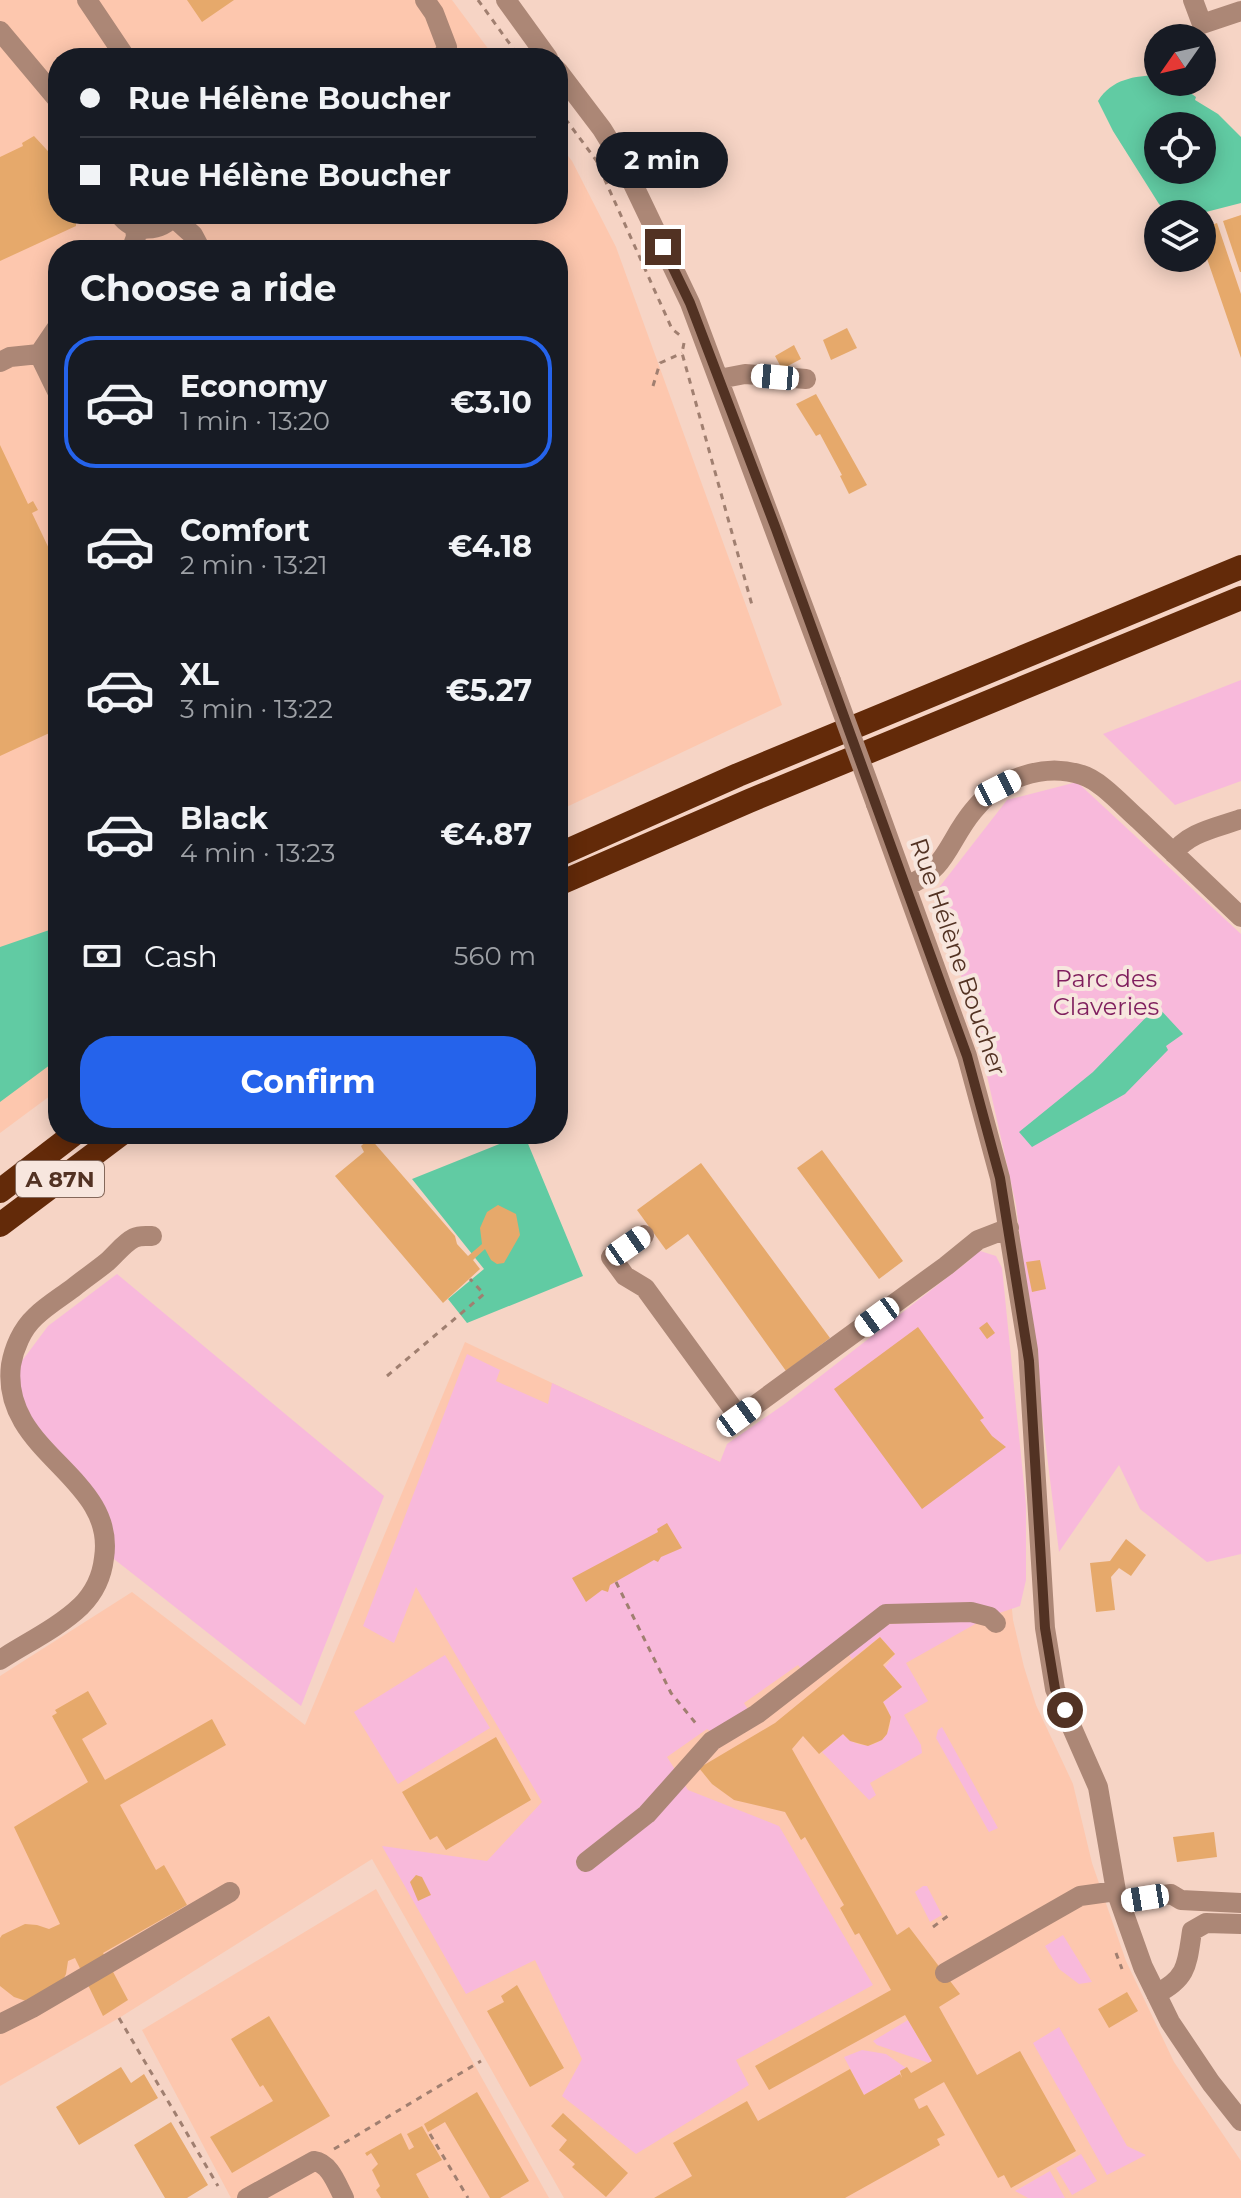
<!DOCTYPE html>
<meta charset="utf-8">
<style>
:root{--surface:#171b24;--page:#242831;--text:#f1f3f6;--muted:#9ea1a6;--line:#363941;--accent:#2563eb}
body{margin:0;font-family:Montserrat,sans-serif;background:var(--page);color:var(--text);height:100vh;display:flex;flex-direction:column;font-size:30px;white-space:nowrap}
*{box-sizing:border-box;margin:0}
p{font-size:26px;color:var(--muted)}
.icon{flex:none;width:44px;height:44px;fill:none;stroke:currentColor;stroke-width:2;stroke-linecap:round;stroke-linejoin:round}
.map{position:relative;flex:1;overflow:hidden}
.drawer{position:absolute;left:48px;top:240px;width:520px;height:904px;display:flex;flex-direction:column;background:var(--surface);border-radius:32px;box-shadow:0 4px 20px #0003}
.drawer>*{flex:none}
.top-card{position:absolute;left:48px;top:48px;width:520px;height:176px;border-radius:32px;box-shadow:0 4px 20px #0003;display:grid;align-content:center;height:176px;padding:0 32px;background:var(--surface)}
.needle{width:52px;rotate:236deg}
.controls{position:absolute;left:1144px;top:24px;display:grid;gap:16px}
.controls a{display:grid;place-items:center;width:72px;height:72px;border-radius:50%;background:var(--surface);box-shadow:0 4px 20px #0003;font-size:40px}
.end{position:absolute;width:36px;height:36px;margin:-18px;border:10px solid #523223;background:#fff;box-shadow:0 0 0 4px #fff}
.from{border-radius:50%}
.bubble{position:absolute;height:56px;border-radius:28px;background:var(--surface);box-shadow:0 4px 20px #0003;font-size:26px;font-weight:700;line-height:56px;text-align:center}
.car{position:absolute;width:24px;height:48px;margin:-24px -12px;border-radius:10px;box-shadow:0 0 6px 2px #0007;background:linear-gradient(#fff 24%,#345 0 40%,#fff 0 76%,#345 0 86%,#fff 0)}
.top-card b{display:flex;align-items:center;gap:28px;height:76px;font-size:30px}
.top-card b+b{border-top:2px solid var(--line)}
.top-card i{width:20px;height:20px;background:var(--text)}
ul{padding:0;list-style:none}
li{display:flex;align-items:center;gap:24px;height:132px;margin:0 16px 12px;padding:0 16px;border:4px solid transparent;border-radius:32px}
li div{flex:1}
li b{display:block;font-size:30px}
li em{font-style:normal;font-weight:700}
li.current{border-color:var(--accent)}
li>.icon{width:72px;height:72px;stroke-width:1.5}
h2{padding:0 32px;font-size:36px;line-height:96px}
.pay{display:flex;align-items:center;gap:20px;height:88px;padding:0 32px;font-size:30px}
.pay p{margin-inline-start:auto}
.primary-button{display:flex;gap:16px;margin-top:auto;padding:16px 32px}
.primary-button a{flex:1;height:92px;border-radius:32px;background:var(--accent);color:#fff;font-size:32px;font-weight:700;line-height:92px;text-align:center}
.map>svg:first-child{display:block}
.built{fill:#fdc7ae}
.green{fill:#f8b9db}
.water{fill:#61cba3;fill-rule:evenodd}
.building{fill:#e6a96b}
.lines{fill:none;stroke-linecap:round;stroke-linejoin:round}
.path{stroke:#a07f70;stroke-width:3;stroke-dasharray:6 6;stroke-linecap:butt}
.minor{stroke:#ac8776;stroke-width:20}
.highway{stroke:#632a09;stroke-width:24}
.minor-bridge{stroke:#ac8776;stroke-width:20}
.route{stroke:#523223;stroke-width:10}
.labels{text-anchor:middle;stroke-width:8;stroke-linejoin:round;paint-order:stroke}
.shield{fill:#f7e6de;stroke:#84685b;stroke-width:2}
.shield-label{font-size:22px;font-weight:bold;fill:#523223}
.street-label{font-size:24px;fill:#523223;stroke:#f7e6de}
.park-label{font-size:24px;fill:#7f1e5d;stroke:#f7e6de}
</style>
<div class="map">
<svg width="1241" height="2198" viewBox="0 0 1241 2198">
<rect width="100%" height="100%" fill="#f6d4c5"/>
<path class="built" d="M0,0h452l43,58h-437v156h500v-71l14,18 44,86 166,458 -224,106v-561h-500v840l-58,43z
M465,1342l255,120 289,117 4,41 11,47 12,38 37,79 19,79 34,98 48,101 67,99v37h-677l-192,-339 -253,159 -119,68v-410l132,-84 173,133z
M376,1889l173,309h-318l-89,-168z"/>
<path class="green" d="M1241,680v101l-66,24 -72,-71z
M1077,782l164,152v620l-34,8 -67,-53 -21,-44 -60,87 -43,-347 -44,-196 -38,-115 73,-94z
M977,1250l19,6 6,12 24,237v75l-6,26 -24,8 -112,-7 -81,64 -5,-6 -54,38 5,8 -37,21 -5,-3 -40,28 21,33 91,36 94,159 -137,75 13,25 -113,69 -74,-58 20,-37 -47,-99 -69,34 -84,-148 105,15 55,-59 -126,-215 -22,56 -31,-17 104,-272 33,16 -4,11 52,23 4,-21 168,79 7,-18 59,-41 185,-144z
M117,1274l267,222 -83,210 -187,-147 -9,-52 -73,-79 -13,-41v-22l29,-39z
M956,1619l21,4 -71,40 22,38 -24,14 17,30 1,8 -52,30 6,12 -7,5 -47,-48 21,-18c26,28 63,-2 40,-32l19,-15 -17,-20 10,-13 -15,-17 -28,22 -5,-7 32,-27z
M445,1655l45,73 -92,56 -44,-72z
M942,1727l56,101 -9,4 -53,-94 2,-8z
M923,1886h4l15,29 -12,7 -15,-30z
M1063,1935l29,47 -13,2 -20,-15 -14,-23z
M908,2020l24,41 -3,2 -52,-18 -4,-4z
M1059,2027l68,119 19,9 -39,20 -74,-132z
M862,2050l24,4 20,14 -6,3v3l-36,21 -20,-38z
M1081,2154l16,27 -25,14 -16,-27z
M1050,2171l15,27h-37l-13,-7z"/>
<path class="water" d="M1158,75v7h17l21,15 -1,3 23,14 23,23v66l-35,9 -4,5v-3h-33l-10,-10 -46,-73 -15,-30c14,-22 36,-25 60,-26zM1202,126v44h-44v-44z
M58,927v132l-58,43v-155z
M1157,1006l26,28 -17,12 2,4 -43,44 -93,53 -13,-15 74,-60z
M524,1134l59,142 -116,47 -19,-24 36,-30 -72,-90z"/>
<path class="building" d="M187,0h47l-32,22z
M34,136l24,26v52h18v12l-76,35v-104l23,-11 -1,-3z
M1241,215v57h-1l-17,-51z
M1217,223l24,71v64l-39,-114v-16z
M847,328l10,20 -26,12 -8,-20z
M794,345l7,14 -19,10 -7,-13z
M816,394l51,91 -18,9 -9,-18 2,-1 -22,-41 -4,2 -20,-32z
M0,445l28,59 5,-3 5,9 -6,3 20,42 6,-3v177l-58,27z
M370,1138l85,98 2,8 11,12 14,-12 -2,-16 7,-16 11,-7 18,9 4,21 -16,28 -7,1 -6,-4 -6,-11 -12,11 7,9 -37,34 -108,-127 29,-24 -3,-6z
M822,1150l81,111 -24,18 -82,-111z
M701,1163l129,175 -44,33 -98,-137 -22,16 -29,-40z
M1040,1260l6,29 -14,3 -6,-30z
M987,1322l8,11 -8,6 -8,-11z
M918,1327l66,91 -4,2 12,16 14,11 -84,62 -88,-120z
M667,1523l15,25 -21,9 -3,5 -4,-2 -44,25 -2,7 -6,-2 -16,12 -14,-24 86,-46 -1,-3z
M1126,1539l20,16 -15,21 -12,-8 -8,9 4,33 -19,2 -6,-49 20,-2z
M880,1637l15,17 -12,11 19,22 -19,15 8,15 -4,17 -5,6 -14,6 -18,-5 -7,-7 -24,20 -16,-18 -11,13 105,186 12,-8 51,67 -21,13 38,68 43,-24 56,100 -65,37 -7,-13 -6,3 -54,-96 -30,17 5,10 8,-4 18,30 -8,4 3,6 -95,53h-191l38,-22 -19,-33 74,-42 11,20 92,-52 14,26 36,-21 2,4 -2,-7 7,-4 4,6 21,-12 -27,-46 -136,75 -14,-24 136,-76 -32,-57 -4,2 -15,-27 4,-3 -39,-68 -4,3 -16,-28 -51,-12 -22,-16 -13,-16 76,-45z
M88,1691l19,33 -25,15 23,41 107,-61 14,26 -106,60 36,65 8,-5 23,40 -84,48 25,47 -25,16 -28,-58 -7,3 -2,13 -6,12 -34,15 -12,-4 -14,-11v-48l2,-3 23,-11 12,1 12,4 11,-5 -46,-97 74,-45 -36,-66 5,-3 -2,-3z
M496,1737l35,63 -85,50 -9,-14 -7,4 -28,-48z
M1214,1832l3,25 -40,5 -4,-25z
M416,1875l6,2 9,18 -13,6 -8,-19z
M517,1985l47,83 -34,19 -43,-76 17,-9 -3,-6z
M1127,1992l11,19 -29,17 -11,-19z
M269,2016l61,100 -98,57 -22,-36 63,-36 -10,-16 -3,2 -29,-48z
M121,2067l10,16 13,-9 14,24 -79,47 -23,-38z
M477,2092l52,89 -29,17h-10l-45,-76 -17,10 -4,-8z
M563,2113l65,60 -22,24 -34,-30 3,-3 -16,-14 8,-10 -16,-14z
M171,2122l37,63 -21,13h-22l-31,-53z
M422,2126l20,34 -26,14 13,24h-48l-5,-8 4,-4 -8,-16 6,-6 -7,-11 -4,3 -2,-3 36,-20 8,17 5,-3 -7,-13z"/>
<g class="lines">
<path class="path" d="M478,0l42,58
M558,109l38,51 76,169 10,8
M684,343l-2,10 70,252
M653,386l7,-23 22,-10
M387,1376l97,-82 -14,-15
M616,1582l55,111 27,33
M933,1927l16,-12
M1116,1953l6,16
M119,2018l99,168
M430,2134l38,64
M334,2149l147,-88"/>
<path class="minor" d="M87,0l39,58
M425,0l9,13 13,34 -5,11
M506,0l42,58
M1193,0l9,24 39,-13
M0,31l58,69
M558,71l44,58 21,34 67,140 141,378
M119,214c15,21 42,18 57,0
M173,217l20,18 8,15
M131,250l5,-13 -1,-10
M58,326l-19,28 19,39
M0,362l10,-5 29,-3
M719,379l26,-5 61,5
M876,804l91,252 33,122 28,172 17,278 10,61 43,98 18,104 27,76 27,55 41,61 30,38
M1174,854c11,-21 45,-27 67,-35
M906,886c41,-16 42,-45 67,-75 25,-32 70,-49 109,-36 18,5 42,32 57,45 34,32 68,65 102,97
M644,1235l-33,22 14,19 20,12 94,129 207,-151 32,-26 31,-12
M0,1660c26,-17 58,-32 81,-54 13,-13 21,-30 23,-48 13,-82 -104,-105 -93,-193 3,-17 11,-36 24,-48 11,-11 26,-20 38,-29 11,-9 23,-17 34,-26 9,-8 17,-19 27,-24 6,-3 11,-2 18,-2
M586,1862l61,-48 65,-73 45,-27 129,-100 85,-2 19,5 6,6
M1120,1902l51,-8 10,6 60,3
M945,1973l135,-77 36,-5
M1156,1994c32,-16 31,-30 36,-63l14,-8 35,1
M0,2024l32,-16 198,-116
M247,2198l67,-37c16,2 23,24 30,37"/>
<path class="highway" d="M558,855l180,-80 503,-208
M558,884l191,-83 492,-203
M0,1191l74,-57
M0,1225l121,-91"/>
<path class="minor-bridge" d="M831,681l45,123"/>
</g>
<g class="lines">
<path class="route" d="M663,247l27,56 86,226 191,527 33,122 29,183 16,267 10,61 10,21"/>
</g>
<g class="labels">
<rect class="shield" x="16" y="1161" width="88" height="36" rx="6"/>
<g class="shield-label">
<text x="60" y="1187">A 87N</text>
</g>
<g class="street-label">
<text transform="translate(958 957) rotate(71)" y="8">Rue Hélène Boucher</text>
</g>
<g class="park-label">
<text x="1106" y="987">Parc des<tspan x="1106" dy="28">Claveries</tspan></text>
</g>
</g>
</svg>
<div class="controls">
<a><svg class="needle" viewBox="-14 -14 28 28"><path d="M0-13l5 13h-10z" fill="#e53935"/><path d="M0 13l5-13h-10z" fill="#9ea1a6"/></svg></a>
<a><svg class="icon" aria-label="locate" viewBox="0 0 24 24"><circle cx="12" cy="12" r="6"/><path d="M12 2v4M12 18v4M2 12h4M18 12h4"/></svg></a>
<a><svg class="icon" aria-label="layers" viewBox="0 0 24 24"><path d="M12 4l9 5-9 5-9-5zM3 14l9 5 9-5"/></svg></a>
</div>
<i class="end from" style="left:1065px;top:1710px"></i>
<i class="end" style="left:663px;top:247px"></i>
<div class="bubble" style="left:596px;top:132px;width:132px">2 min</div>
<i class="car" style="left:775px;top:377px;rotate:275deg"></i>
<i class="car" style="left:998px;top:788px;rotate:63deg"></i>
<i class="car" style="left:628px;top:1246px;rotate:55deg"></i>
<i class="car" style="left:877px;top:1317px;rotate:234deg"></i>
<i class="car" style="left:739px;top:1417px;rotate:54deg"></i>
<i class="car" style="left:1145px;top:1898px;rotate:261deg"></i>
<div class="top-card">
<b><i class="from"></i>Rue Hélène Boucher</b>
<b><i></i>Rue Hélène Boucher</b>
</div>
<section class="drawer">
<h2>Choose a ride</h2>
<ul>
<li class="current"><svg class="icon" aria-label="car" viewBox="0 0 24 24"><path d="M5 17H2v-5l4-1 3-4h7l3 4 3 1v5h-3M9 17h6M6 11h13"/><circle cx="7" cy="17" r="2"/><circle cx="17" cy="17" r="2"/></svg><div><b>Economy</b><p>1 min · 13:20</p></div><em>€3.10</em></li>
<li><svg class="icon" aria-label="car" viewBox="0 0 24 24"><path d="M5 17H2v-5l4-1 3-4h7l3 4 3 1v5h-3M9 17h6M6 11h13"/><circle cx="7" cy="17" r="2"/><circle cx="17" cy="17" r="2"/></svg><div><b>Comfort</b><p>2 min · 13:21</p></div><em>€4.18</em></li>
<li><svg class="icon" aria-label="car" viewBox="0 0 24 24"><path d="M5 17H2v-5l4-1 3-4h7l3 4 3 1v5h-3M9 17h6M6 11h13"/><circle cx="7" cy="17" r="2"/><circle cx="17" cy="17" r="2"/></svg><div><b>XL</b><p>3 min · 13:22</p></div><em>€5.27</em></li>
<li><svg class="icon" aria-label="car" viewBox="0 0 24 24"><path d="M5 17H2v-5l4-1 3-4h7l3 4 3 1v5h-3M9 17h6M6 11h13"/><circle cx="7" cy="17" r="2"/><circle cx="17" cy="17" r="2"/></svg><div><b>Black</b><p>4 min · 13:23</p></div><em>€4.87</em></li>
</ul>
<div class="pay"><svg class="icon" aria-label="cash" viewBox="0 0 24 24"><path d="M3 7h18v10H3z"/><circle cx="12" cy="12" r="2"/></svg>Cash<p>560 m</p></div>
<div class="primary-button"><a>Confirm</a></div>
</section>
</div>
